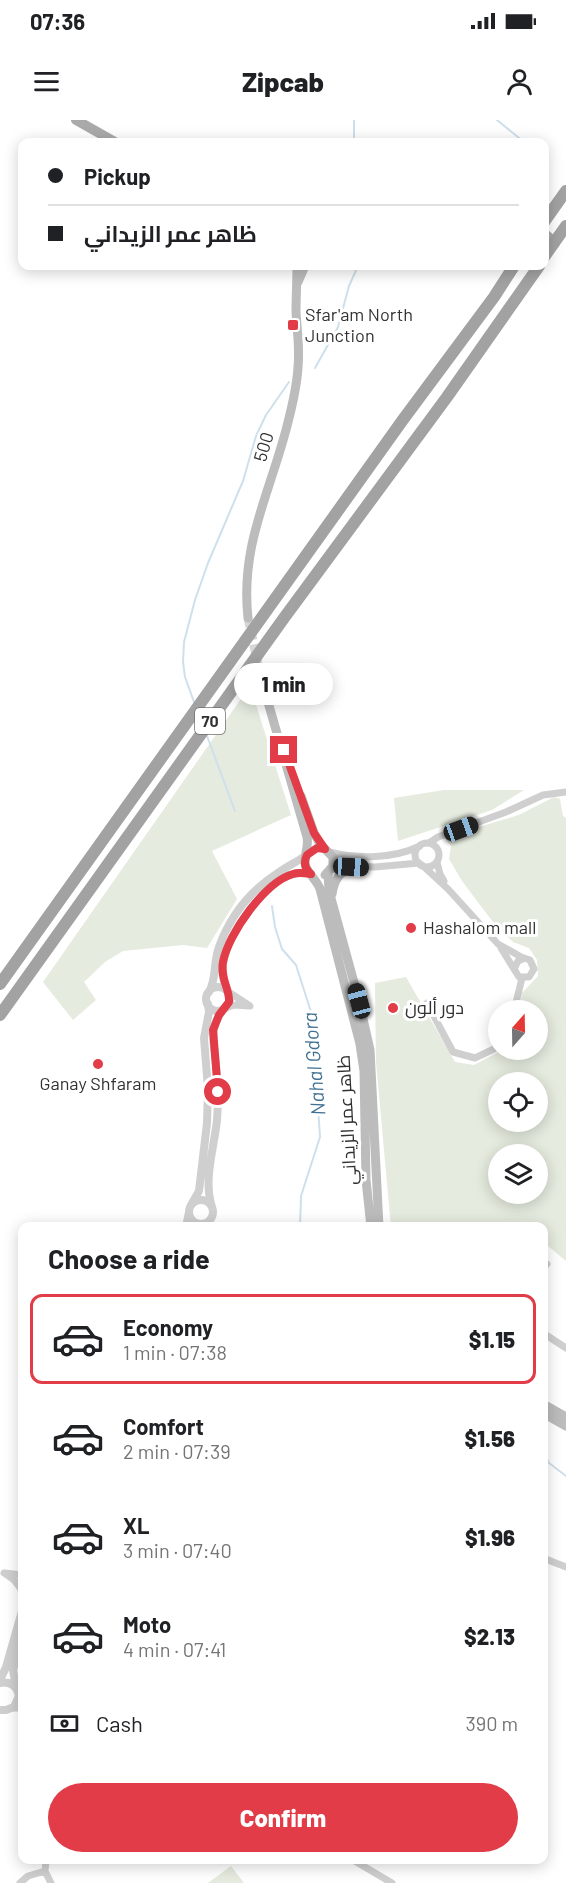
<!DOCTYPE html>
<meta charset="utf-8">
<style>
:root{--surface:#fff;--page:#f6f6f6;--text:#202124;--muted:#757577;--line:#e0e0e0;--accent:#e13c47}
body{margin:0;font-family:Barlow,Cairo,sans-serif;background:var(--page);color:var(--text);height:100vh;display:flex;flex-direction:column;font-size:22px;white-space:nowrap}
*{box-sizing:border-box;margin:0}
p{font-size:20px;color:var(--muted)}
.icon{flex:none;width:33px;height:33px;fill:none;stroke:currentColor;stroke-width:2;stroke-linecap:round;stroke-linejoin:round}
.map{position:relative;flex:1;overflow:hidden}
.panel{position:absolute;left:18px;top:1102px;width:530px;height:642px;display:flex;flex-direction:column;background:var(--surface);border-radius:12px;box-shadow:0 3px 15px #0003}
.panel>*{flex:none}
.top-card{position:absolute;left:18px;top:18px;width:531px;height:132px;border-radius:12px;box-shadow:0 3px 15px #0003;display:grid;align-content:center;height:132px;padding:0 30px;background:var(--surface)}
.needle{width:39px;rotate:20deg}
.tools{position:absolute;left:488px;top:880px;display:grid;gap:12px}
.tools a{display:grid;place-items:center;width:60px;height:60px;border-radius:50%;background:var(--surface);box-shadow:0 3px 15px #0003;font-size:30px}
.end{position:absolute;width:27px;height:27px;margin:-14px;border:8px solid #e13c47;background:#fff;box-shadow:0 0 0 3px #fff}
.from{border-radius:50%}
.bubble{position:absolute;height:42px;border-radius:21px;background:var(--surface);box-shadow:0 3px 15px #0003;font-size:20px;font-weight:800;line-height:42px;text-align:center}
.car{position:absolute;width:18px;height:36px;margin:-18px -9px;border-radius:8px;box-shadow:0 0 4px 2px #0007;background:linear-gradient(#222 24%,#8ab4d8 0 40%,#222 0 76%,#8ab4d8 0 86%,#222 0)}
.top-card b{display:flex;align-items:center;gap:21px;height:57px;font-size:22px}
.top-card b+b{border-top:2px solid var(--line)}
.top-card i{width:15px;height:15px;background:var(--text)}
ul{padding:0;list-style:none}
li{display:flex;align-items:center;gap:18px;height:90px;margin:0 12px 9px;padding:0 18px;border:3px solid transparent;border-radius:12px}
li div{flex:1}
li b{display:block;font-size:22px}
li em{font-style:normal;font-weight:800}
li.active{border-color:var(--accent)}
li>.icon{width:54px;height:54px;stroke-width:1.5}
h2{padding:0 30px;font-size:27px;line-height:72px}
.pay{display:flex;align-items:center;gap:15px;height:66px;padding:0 30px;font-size:22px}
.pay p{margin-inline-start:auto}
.cta{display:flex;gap:12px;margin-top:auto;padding:12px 30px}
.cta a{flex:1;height:69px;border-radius:36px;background:var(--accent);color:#fff;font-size:24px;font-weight:800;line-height:69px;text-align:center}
.status{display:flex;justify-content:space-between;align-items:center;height:42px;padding:0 30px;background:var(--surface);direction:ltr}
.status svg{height:16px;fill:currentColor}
header{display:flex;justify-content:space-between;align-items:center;height:78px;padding:0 30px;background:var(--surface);font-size:27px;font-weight:800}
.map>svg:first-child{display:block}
.green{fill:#e5ebde;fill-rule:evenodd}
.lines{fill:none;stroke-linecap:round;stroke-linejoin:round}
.stream{stroke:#cee0ec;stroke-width:2}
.secondary-tunnel{stroke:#d6d6d6;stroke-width:9;stroke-dasharray:9 4.5;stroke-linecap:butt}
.minor{stroke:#cfcfcf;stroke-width:7}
.tertiary{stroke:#cfcfcf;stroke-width:8}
.secondary{stroke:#bcbcbc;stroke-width:9}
.primary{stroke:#aaa;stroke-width:10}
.trunk{stroke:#a2a2a2;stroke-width:12}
.route{stroke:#e13c47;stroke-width:8}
.poi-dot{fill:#e13c47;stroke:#fff;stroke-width:2}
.labels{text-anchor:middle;stroke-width:6;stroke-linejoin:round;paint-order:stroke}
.shield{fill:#fff;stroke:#707070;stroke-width:1.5}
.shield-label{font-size:16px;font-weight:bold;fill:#323232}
.poi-label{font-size:18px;fill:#323232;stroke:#fff;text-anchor:start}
.street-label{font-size:18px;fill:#323232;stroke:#fff}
.water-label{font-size:20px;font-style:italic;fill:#417293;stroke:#fff}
</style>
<div class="status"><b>07:36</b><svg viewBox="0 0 49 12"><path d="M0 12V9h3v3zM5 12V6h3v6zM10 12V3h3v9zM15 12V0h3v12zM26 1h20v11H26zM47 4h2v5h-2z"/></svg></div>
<header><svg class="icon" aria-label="menu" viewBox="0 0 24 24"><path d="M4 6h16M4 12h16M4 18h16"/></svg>Zipcab<svg class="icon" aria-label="person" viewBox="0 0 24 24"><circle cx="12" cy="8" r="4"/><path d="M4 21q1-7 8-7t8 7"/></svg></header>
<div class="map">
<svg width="566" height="1763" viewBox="0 0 566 1763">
<rect width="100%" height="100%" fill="#fff"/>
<path class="green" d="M250,566l41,129 -79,36 25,48 -30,49 -24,-3 -60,6 -18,11 -21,20 12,18 -23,20 -30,-38z
M444,670h80l-32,20 -94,31 -4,-43z
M554,677l6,2 3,17 3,2v443l-18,-15 -5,7v-26h-152l-15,-165 -1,-79 31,-6 49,85 19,3 28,-15h35v-39h-18l3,-18 16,-17 -1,-16 -8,-12 -16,-6 -17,-16 -34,-45 -13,-22 2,-13 -7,-9 75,-22zM498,963h39v39h-39zM498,1035h39v39h-39z
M231,1746l13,17h-36z"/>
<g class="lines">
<path class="stream" d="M497,0l27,22
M354,22v-22
M315,248l23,-41 11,-41 9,-20
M194,582l-9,-25 -2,-15 1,-20 11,-42 13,-37 35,-82 13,-45 10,-21 23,-33
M207,616l28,75
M272,786l3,21 7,22 14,16 16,50 8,122 -19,59 -1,31
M543,1331l6,12 17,13"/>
<path class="secondary-tunnel" d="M248,498l13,60"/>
<path class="minor" d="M429,723l9,-6 68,-25 37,-17 23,-3
M415 735a12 12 0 1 1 24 0a12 12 0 1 1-24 0Z
M329,732c29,7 64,7 91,-6
M437,742l3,12 4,7
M422,745l26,24 50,55 25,14
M331,750l12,-4 32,1 44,-4
M501,828l18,29h10l5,-8 -4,-9 -6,-2 -6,3 -4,8
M427,883l26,49 22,6 23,-11
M225,888l10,-3 15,1 -23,-15
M514,891l8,-33
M543,1149l4,-5
M543,1213l23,15
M543,1438l23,9
M4,1453l10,7 8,10
M5,1453l17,2
M12,1588h10
M46,1740l-1,11 6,12
M353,1740l39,23
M20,1763l8,-7 17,-5"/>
<path class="tertiary" d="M206 879a12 12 0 1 1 24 0a12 12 0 1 1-24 0Z
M227,871c-4,-10 -6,-21 -3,-32 6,-27 41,-77 69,-85 6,-2 12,-1 18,0
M209,872c8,-14 4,-29 10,-45 11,-31 32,-57 60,-75 9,-6 19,-11 28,-17
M189 1092a12 12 0 1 1 24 0a12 12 0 1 1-24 0Z
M191,1085l8,-14 8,-68 1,-34 -4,-51 5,-26 -1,-8
M212,1087c-9,-27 2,-58 5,-87 2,-25 0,-49 -3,-73 -2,-15 0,-28 11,-39
M186,1107l3,-15
M22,1460l-1,5 1,8
M0,1560l6,-13 16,-56
M0,1563c10,-2 17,3 19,13l-5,11 -8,3h-6
M16,1567l-3,-17 9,-30"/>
<path class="secondary" d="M298,162l7,-16
M248,498c-8,-73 22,-125 39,-192 5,-19 10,-40 11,-59 2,-18 -1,-37 -2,-55 0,-16 1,-31 1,-46
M261,558l46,159c2,11 -3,17 -2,26 0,8 12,17 15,26l40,155 4,27 2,109 5,47
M301,676l13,37 6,11 13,13v9l-8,9
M328,753l1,18 30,110 11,49 9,177
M332,774c2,-14 7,-21 20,-27
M543,1284l23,13
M543,1293l23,13"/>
<path class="primary" d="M76,0l39,22
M544,113l11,10"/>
<path class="trunk" d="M544,102l22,-31
M544,137l22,-31
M0,864l402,-563 92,-124 20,-31
M0,895l284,-397 163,-221 92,-131"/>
</g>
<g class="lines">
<path class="route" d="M218,972l-5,-62 6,-15 10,-13c1,-13 -9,-23 -6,-40 5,-28 42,-80 70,-88 6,-2 12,-1 18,0 -6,-5 -8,-11 -4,-19l10,-7 8,1 -11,-16 -30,-83"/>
</g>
<g class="poi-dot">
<rect x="287" y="199" width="12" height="12" rx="3"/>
<circle cx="411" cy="808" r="6"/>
<circle cx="393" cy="888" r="6"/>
<circle cx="98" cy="944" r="6"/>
</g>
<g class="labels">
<rect class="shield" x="195" y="588" width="30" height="26" rx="4.5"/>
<g class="shield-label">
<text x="210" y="607">70</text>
</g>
<g class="poi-label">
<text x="305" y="201">Sfar'am North<tspan x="305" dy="21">Junction</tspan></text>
<text x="423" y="814">Hashalom mall</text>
<text x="405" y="894">دور ألون</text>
<text x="98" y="970" text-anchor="middle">Ganay Shfaram</text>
</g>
<g class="street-label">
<text transform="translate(264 327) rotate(-73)" y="6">500</text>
<text transform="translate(347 1000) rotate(-93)" y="6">ظاهر عمر الزيداني</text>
</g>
<g class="water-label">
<text transform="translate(314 944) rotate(-95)" y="7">Nahal Gdora</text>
</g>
</g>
</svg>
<div class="tools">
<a><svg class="needle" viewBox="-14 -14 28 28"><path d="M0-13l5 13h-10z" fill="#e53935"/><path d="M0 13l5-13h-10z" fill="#757577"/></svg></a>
<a><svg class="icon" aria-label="locate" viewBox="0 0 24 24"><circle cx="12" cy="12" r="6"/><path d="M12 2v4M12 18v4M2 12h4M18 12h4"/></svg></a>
<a><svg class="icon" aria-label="layers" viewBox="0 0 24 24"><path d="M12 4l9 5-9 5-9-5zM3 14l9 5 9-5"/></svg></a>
</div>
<i class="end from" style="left:218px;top:972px"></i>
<i class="end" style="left:284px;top:630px"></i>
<div class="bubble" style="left:234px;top:543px;width:99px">1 min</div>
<i class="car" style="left:461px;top:709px;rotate:70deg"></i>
<i class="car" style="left:351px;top:747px;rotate:93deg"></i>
<i class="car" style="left:359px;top:881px;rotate:345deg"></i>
<div class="top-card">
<b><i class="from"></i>Pickup</b>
<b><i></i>ظاهر عمر الزيداني</b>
</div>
<section class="panel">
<h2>Choose a ride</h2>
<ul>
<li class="active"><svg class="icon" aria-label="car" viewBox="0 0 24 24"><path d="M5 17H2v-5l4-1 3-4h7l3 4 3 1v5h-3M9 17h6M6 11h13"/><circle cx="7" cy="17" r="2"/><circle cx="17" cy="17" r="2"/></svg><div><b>Economy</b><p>1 min · 07:38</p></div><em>$1.15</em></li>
<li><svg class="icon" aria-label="car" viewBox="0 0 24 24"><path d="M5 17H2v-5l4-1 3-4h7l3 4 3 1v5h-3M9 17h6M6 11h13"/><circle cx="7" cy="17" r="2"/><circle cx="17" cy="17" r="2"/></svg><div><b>Comfort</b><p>2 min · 07:39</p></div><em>$1.56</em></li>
<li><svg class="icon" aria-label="car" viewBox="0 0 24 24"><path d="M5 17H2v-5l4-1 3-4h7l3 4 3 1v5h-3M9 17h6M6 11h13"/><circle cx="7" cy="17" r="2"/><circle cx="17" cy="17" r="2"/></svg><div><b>XL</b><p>3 min · 07:40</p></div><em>$1.96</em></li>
<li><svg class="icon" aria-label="car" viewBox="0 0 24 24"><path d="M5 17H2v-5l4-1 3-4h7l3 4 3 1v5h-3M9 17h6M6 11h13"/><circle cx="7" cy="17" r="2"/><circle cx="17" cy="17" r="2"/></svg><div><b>Moto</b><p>4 min · 07:41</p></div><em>$2.13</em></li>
</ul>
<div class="pay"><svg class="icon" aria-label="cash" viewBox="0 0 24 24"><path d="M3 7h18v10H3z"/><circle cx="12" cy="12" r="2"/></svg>Cash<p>390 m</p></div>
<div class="cta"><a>Confirm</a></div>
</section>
</div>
